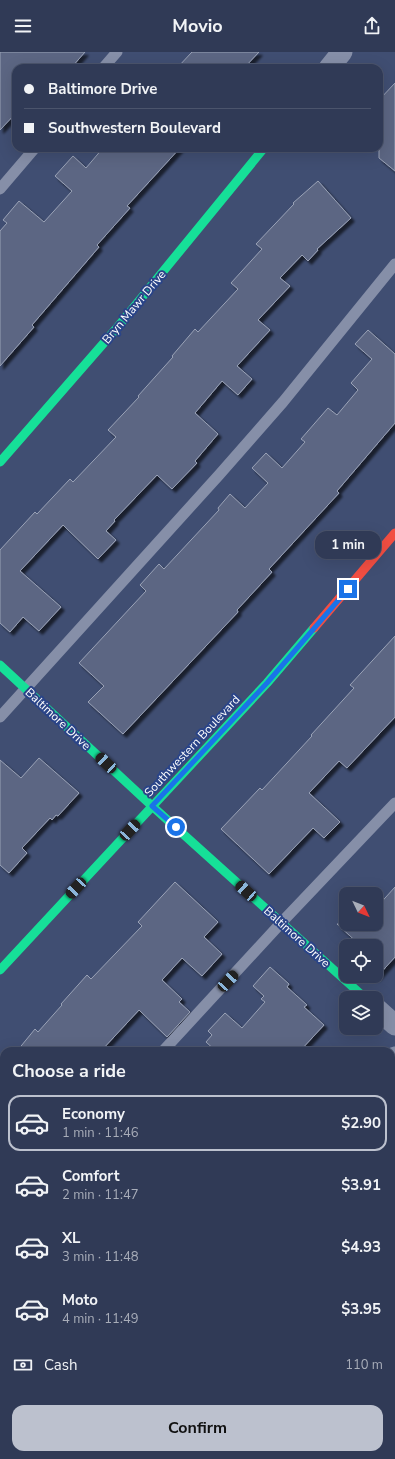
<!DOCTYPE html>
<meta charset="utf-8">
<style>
:root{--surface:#303a56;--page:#38415c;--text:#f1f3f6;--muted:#a8adb9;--line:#4b546c;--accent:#bcc1ce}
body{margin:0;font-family:"Nunito Sans",sans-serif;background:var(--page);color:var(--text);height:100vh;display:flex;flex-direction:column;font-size:15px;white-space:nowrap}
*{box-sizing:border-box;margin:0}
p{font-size:13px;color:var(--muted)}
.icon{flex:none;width:22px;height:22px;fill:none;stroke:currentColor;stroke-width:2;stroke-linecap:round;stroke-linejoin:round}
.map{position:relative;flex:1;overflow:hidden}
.side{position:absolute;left:0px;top:995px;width:395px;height:412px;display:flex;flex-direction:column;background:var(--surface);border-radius:12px 12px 0 0;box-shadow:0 4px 16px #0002,0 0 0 1px var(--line)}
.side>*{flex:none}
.top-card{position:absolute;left:12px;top:12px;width:371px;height:88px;border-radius:12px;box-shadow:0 4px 16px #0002,0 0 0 1px var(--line);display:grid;align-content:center;height:88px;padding:0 12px;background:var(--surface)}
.needle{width:26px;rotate:133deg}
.buttons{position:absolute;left:339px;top:835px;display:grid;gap:8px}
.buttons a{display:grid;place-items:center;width:44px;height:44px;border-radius:8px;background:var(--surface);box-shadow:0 4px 16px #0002,0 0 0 1px var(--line);font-size:20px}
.end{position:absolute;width:18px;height:18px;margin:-9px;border:5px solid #1a73e8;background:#fff;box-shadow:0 0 0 2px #fff}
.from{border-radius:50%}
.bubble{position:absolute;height:28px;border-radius:12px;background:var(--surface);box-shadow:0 4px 16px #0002,0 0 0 1px var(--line);font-size:13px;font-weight:700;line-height:28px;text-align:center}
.car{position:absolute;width:12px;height:24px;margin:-12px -6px;border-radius:5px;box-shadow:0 0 3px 1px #0007;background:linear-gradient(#222 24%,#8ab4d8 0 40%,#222 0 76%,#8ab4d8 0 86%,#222 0)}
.top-card b{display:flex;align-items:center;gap:14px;height:38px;font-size:15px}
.top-card b+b{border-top:1px solid var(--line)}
.top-card i{width:10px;height:10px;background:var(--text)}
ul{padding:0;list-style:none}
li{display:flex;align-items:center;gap:12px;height:56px;margin:0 8px 6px;padding:0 4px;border:2px solid transparent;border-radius:12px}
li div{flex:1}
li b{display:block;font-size:15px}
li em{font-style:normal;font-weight:700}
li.active{border-color:var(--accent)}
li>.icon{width:36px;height:36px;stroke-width:1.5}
h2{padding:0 12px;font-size:18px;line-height:48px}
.pay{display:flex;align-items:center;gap:10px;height:44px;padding:0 12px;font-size:15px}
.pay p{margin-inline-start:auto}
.button{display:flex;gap:8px;margin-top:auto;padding:8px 12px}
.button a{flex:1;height:46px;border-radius:12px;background:var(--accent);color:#111;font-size:16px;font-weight:700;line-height:46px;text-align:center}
header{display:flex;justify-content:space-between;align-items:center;height:52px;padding:0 12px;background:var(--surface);font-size:18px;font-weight:700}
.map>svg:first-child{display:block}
.building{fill:#5b6683;stroke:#9aa2b6;filter:url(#shadow)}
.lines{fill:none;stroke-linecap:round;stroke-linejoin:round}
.lane{stroke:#868fa8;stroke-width:11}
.street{stroke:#868fa8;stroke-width:21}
.fast{stroke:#16e098;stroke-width:9}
.jam{stroke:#f24e42;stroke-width:9}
.route{stroke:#1a73e8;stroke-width:5}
.labels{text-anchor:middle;stroke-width:4;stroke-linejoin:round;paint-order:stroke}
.street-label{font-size:12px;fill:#fff;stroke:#2a4488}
</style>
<header><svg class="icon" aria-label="menu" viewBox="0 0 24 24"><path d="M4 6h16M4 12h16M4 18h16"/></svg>Movio<svg class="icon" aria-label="share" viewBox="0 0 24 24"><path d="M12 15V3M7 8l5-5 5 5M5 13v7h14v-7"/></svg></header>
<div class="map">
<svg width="395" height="1407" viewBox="0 0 395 1407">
<defs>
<filter id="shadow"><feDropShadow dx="3.5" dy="3.5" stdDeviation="1" flood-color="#0009"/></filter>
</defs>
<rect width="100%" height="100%" fill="#404e72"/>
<path class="building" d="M0,0h85l-14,16h-55v45l-16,17z
M192,0h67l-15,16h-67z
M395,31v88l-16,-13v-58z
M103,96h77l-53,58 3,2 -33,37 2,2 -67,78 2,2 -34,39v-135l7,-8 -4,-3 16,-19 25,21 28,-31 -17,-15 18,-20 13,12z
M318,129l33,37 -34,31 1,1 -10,11 -6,-6 -22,23 10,8 -32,34 12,10 -33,36 15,13 -14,16 -16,-14 -27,32 23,21 -23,27 2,2 -25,26 -15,-14 -43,45 1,1 -9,10 10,9 -18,19 -35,-34 -43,46 41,36 -22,24 -16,-14 -13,15 -10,-9v-73l35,-38 2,2 33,-35 3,3 43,-45 -8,-7 31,-33 -1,-1 35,-39 -1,-1 23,-27 3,3 40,-43 -7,-6 31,-34 -6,-5 38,-40 -1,-1z
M368,278l27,24v69l-58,68 2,2 -70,76 3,3 -35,38 1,2 -115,122 -35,-32 16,-16 -25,-23 67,-72 -6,-6 19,-21 5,5 55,-59 -1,-2 12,-14 15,14 23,-25 -16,-15 14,-15 16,15 23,-26 -4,-3 27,-31 9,7 21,-25 -7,-7 21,-24 -17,-15z
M395,584v81l-48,51 -8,-7 -30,32 31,29 -16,16 -11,-10 -44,46 -48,-45 39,-41 2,2 50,-54 -1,-1 43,-47 -4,-3z
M39,706l40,35 -21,23 -2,-1 -4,5 -2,-2 -28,30 5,5 -18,20 -9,-8v-105l21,18z
M175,830l43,40 -14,15 18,17 -20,22 -20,-18 -20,22 20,19 -3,3 11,10 -23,25 -28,-27 -38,41h-84l18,-22 3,3 24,-27 -1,-1 26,-29 4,4 51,-53 -4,-4z
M395,835v70l-19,21v-32h-15l-24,-22h39v-16z
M270,915l19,17 -2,3 20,18 -3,2 20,18 -24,26h-84l-10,-9 6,-7 -4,-4 17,-18 17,15 23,-26 -4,-3 3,-3 -11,-10z"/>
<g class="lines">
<path class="lane" d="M103,16l14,-16
M0,137l35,-41
M0,665l219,-242 64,-73 112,-138
M163,999l118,-128 114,-120
M0,1175l4,-4
M391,1267l4,-4
M261,1407l4,-4"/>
<path class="street" d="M329,16l13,-16
M376,956l19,17
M391,1010l4,-5
M23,1407l3,-4"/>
<path class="fast" d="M0,410l116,-133 148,-181
M0,613l152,141 213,192
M0,918l267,-287 47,-55"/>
<path class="jam" d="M314,576l81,-95"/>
</g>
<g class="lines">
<path class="route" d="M176,775l-24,-21 115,-123 81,-94"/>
</g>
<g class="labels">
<g class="street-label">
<text transform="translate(134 255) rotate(-50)" y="4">Bryn Mawr Drive</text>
<text transform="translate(58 667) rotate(43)" y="4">Baltimore Drive</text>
<text transform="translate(192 694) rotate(-47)" y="4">Southwestern Boulevard</text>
<text transform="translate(297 885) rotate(42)" y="4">Baltimore Drive</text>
</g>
</g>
</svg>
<div class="buttons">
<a><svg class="needle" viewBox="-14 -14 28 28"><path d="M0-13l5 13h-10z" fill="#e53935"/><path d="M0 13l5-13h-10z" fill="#a8adb9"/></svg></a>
<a><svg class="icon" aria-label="locate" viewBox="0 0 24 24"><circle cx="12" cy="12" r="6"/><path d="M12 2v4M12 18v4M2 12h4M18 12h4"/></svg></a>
<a><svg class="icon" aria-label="layers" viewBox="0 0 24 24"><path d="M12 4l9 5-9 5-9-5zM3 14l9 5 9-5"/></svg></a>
</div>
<i class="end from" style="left:176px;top:775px"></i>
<i class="end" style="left:348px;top:537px"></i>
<div class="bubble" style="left:315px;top:479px;width:66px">1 min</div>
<i class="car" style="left:106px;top:711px;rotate:313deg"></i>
<i class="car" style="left:130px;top:778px;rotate:43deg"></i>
<i class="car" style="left:76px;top:836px;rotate:223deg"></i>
<i class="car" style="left:246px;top:839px;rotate:312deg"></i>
<i class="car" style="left:228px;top:929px;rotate:43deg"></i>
<div class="top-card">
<b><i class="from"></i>Baltimore Drive</b>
<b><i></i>Southwestern Boulevard</b>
</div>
<section class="side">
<h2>Choose a ride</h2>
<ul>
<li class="active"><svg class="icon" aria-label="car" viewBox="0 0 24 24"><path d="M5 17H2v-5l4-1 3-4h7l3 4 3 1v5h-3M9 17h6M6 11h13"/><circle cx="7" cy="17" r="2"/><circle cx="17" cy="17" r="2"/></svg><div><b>Economy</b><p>1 min · 11:46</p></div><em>$2.90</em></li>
<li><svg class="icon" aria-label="car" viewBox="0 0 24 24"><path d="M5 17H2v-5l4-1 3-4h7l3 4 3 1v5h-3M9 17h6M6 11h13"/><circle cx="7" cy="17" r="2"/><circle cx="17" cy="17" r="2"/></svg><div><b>Comfort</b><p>2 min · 11:47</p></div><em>$3.91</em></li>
<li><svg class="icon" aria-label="car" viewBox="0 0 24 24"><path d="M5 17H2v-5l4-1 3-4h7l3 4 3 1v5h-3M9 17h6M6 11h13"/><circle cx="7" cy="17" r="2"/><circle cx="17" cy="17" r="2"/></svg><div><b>XL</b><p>3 min · 11:48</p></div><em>$4.93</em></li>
<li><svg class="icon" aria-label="car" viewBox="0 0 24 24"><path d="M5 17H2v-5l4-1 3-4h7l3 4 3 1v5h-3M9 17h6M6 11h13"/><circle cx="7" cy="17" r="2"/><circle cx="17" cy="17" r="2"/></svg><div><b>Moto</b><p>4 min · 11:49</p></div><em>$3.95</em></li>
</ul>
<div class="pay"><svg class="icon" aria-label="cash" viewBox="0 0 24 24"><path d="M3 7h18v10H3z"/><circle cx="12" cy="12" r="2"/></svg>Cash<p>110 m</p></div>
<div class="button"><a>Confirm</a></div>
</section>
</div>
